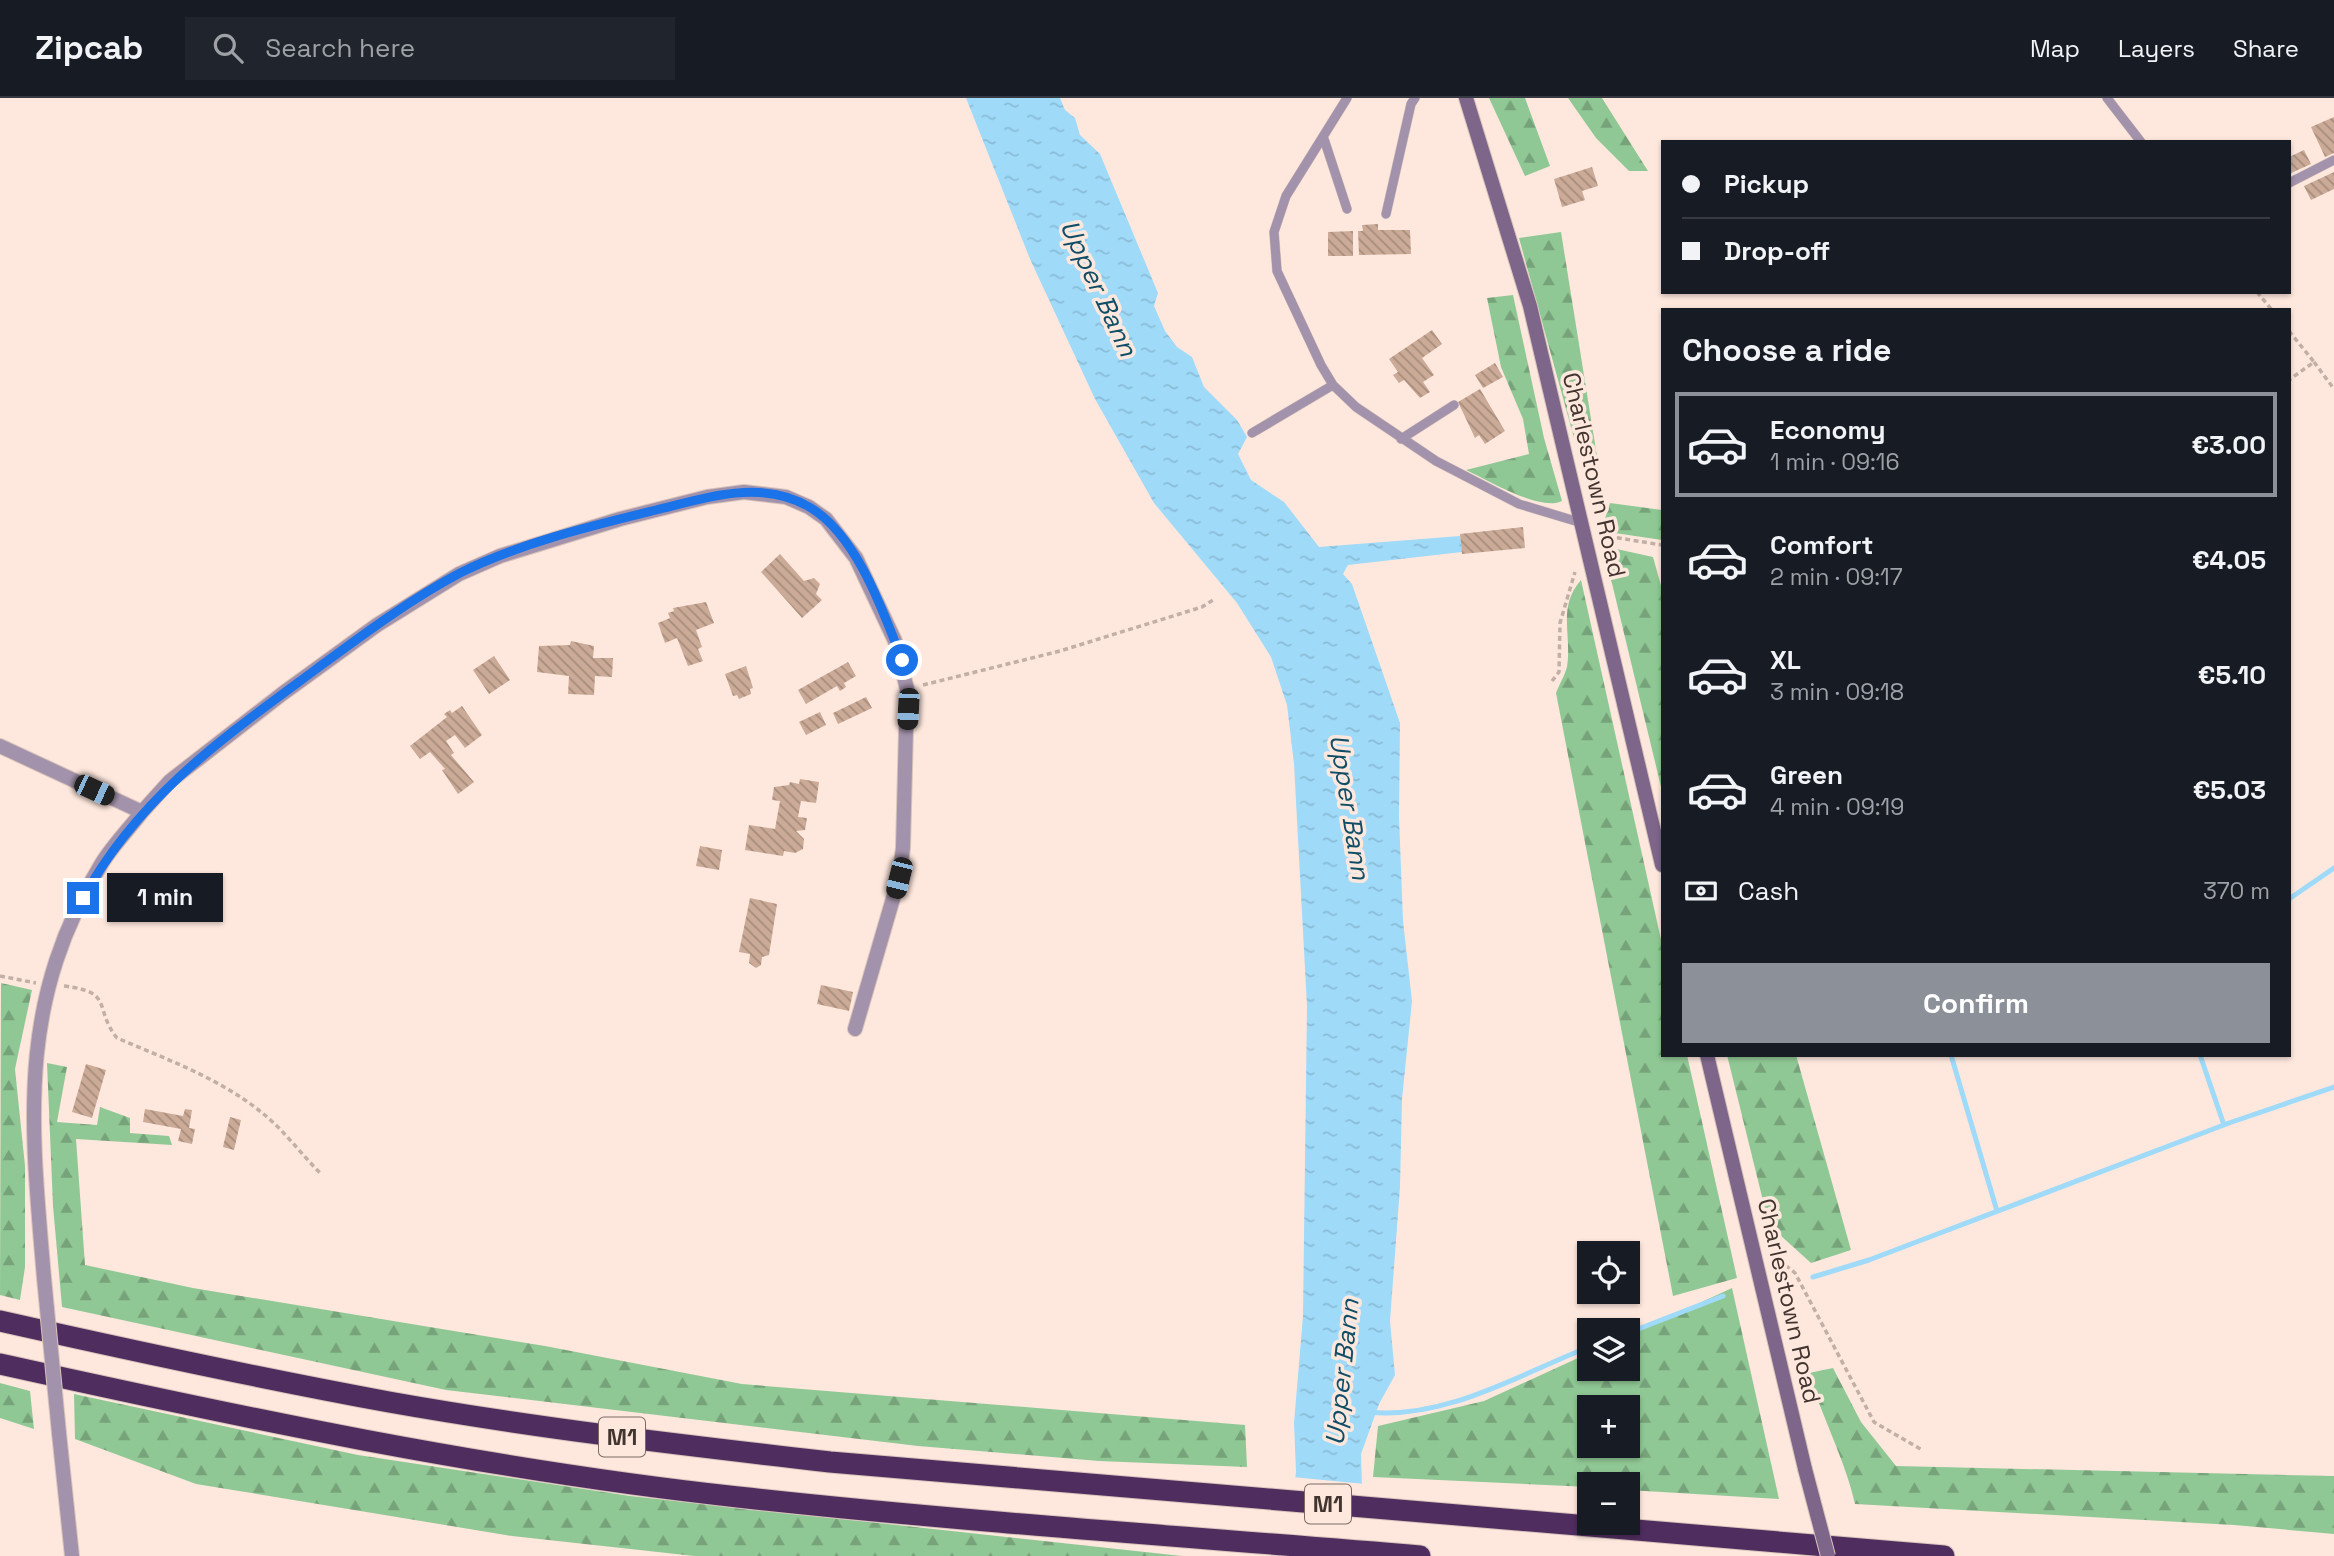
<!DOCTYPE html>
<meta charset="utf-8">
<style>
:root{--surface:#171b24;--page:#20242c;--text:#f1f3f6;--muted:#9ea1a6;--line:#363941;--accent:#8c9099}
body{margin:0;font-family:"Space Grotesk",sans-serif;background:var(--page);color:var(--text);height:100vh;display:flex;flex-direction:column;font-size:26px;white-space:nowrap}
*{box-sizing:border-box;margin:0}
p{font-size:23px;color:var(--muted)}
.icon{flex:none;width:38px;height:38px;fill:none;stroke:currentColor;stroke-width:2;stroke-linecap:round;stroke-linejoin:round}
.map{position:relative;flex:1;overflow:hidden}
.drawer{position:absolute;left:1661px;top:210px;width:630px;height:749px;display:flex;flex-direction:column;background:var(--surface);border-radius:0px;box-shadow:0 2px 5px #0004}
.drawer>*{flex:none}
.guide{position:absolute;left:1661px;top:42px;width:630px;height:154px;border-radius:0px;box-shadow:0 2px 5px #0004;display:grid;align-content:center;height:154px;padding:0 21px;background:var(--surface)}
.fabs{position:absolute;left:1577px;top:1143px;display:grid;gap:14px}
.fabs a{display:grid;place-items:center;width:63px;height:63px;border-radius:0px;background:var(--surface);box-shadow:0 2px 5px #0004;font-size:35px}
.end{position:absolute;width:32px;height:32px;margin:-16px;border:9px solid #1a73e8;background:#fff;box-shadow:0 0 0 4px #fff}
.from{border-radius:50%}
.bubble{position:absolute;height:49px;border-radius:0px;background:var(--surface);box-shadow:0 2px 5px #0004;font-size:23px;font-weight:600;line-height:49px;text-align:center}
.car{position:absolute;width:21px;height:42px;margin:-21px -10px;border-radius:9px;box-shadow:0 0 5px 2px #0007;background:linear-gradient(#222 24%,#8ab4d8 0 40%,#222 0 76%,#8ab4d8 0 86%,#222 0)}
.guide b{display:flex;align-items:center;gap:24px;height:66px;font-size:26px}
.guide b+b{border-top:2px solid var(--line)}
.guide i{width:18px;height:18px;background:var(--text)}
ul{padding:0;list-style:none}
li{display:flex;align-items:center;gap:21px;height:105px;margin:0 14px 10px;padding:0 7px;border:4px solid transparent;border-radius:0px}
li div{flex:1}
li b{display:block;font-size:26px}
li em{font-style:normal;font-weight:600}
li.selected{border-color:var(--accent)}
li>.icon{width:63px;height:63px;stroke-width:1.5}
h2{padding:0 21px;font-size:32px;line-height:84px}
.pay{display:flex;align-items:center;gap:18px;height:77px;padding:0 21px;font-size:26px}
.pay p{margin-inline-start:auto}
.primary-button{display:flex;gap:14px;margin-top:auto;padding:14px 21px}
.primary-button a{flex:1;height:80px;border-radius:0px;background:var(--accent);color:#fff;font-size:28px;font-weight:600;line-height:80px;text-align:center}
header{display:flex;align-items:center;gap:42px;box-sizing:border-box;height:98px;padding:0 35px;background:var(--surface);border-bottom:2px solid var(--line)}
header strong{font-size:33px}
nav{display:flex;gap:38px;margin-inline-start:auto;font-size:24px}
.search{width:490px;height:63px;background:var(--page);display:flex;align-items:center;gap:18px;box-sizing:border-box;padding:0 24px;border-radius:0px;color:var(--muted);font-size:26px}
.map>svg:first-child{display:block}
.forest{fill:url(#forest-firs);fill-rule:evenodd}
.water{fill:url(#water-ripples)}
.pier{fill:#fee8de}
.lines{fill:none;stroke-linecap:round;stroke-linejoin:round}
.stream{stroke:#9fdaf9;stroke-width:5}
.building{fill:url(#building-back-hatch)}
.lane-casing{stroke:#d8c4bb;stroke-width:10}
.street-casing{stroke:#d8c4bb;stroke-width:16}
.secondary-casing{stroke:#d8c4bb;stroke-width:16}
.highway-casing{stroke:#d8c4bb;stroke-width:23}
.path{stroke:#c2afa6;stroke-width:3.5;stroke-dasharray:5 3.5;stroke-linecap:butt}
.lane{stroke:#a392ab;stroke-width:9}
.street{stroke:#a392ab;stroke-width:14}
.secondary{stroke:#7e668b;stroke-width:14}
.highway{stroke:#4f2d5f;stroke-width:21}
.street-bridge-casing{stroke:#d8c4bb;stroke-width:16;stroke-linecap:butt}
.secondary-bridge-casing{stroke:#d8c4bb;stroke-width:16;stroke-linecap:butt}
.street-bridge{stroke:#a392ab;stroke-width:14}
.secondary-bridge{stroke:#7e668b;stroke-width:14}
.route{stroke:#1a73e8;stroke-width:9}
.labels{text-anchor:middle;stroke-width:7;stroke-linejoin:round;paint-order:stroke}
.shield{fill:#fee8de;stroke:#7a6a63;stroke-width:2}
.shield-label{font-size:23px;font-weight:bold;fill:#42342e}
.street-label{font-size:24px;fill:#42342e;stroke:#fee8de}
.water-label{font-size:26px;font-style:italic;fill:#104e67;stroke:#fee8de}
</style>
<header>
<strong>Zipcab</strong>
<div class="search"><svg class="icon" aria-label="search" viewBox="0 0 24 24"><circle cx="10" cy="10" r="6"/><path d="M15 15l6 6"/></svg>Search here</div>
<nav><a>Map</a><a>Layers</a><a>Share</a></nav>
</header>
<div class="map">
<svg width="2334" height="1458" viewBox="0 0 2334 1458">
<defs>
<pattern id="forest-firs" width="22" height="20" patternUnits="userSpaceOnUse" patternTransform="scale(1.75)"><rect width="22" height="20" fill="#90c895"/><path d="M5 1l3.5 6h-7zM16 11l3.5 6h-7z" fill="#77a37a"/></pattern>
<pattern id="water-ripples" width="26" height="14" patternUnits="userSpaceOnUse" patternTransform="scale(1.75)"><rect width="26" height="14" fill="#9fdaf9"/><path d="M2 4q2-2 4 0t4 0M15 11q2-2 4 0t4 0" fill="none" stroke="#8abcd6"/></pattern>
<pattern id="building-back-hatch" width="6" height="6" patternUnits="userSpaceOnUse" patternTransform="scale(1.75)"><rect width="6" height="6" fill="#cbab97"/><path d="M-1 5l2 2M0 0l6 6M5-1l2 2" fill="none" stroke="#a68c7c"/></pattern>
</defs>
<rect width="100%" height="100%" fill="#fee8de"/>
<path class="forest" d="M1489,0h36l25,68 -25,10z
M1568,0h34l46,73h-19l-33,-33z
M1561,134l39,243 -26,-37 -55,-200z
M1513,197l31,143 18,63c-22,11 -74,-21 -96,-31l63,-16 -6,-35 -22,-52 -14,-69z
M1610,405l52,7v30l-61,-9z
M1603,448l50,11 9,32v202z
M1581,482l81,364v111h25l50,223 -64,18 -117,-603c3,-8 9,-18 11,-26 5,-34 -10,-59 14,-87z
M1,885l31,7 -17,79 10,97v101l-5,33 -20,-5z
M1727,957h69l55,195 -40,13 -42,-38z
M47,965l20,4 -10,55 40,3 3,-18 30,11v15l39,3 3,9 -96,-6 9,126 108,23 352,58 197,38 503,41 2,42 -148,-6 -181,-15 -472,-56 -384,-83 -9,-101z
M1732,1190l47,211 -151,-9v-6h-39v3l-216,-10 5,-51 106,-25 105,-48v15h39v-32zM1589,1309h39v39h-39z
M1833,1270l28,54 35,44 438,10v58l-100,-9 -379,-21c-10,-45 -33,-86 -46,-131z
M0,1285l30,8 4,38 -34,-11z
M74,1296l284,61 272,41 552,60h-488l-182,-20 -316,-52 -121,-45z"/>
<path class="water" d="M966,0h94l5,12 10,8 5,17 20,19 58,139 -4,13 11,25 12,16 15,10 12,30 33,33 10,17 -9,17 13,26 33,22 35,45 141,-11 2,16 -114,13 -5,9 9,10 48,139 -1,94 4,104 9,80 -10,98 -2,88 -10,134 5,54 -16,29 -18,50 3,102h-79l11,-84 -2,-49 9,-107 4,-310 -13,-242 -7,-59 -16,-48 -34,-54 -83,-100 -59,-104 -65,-140z"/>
<path class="pier" d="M1292,1379l73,7 3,72h-87z"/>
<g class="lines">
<path class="stream" d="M2289,801l45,-31
M1951,957l46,156
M2200,957l24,70
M1813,1179l56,-17 360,-137 105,-36
M1779,1187l6,-2
M1628,1235l95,-37
M1369,1314c76,8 151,-38 220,-65"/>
</g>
<path class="building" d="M2334,19v36l-9,4 -14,-30z
M2304,52l7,14 -22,10v-17z
M1592,69l6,19 -16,5 3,9 -23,7 -8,-28z
M2334,74v17l-23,11 -7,-14z
M1378,126v6h32l1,24 -52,1 -1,-24h5l-1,-6z
M1353,133v25h-25v-24z
M1432,232l10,14 -20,14 12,17 -11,7 7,10 -10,6 -16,-18 -5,3 -6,-8 5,-3 -9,-13z
M1495,265l8,14 -20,11 -8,-13z
M1480,291l25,42 -20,13 -6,-9 -4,3 -17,-36z
M1523,429l2,21 -63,6 -2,-20z
M780,456l24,27 10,-3 6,6 -4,10 6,6 -20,18 -41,-46z
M706,504l8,21 -18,7 6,17 -4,2 5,12 -15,5 -11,-28 -12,5 -7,-20 12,-5 -2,-5 6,-2 -1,-3z
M571,543l23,5 -1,12h20l-1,19 -17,-1 -1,19 -26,-1 1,-18 -32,-4 2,-26 31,-1z
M494,558l16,24 -21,14 -16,-24z
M848,564l8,14 -12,7 2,4 -6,4 -3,-5 -31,18 -8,-14z
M746,568l7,22 -3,1 1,5 -12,5 -2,-4 -4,1 -8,-22z
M866,599l6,11 -34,16 -5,-11z
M462,608l20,29 -17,13 -10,-13 -9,6 8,12 -3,2 23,27 -16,12 -16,-24 3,-1 -15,-17 -10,7 -10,-13 37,-29 -3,-3 6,-4 2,3z
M820,614l6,13 -20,10 -7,-13z
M800,681l19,3 -3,21 -15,-2 -3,16 9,1 -2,12 -9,1 8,8 -1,10 -8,4 -11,-2 -1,5 -38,-6 4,-25 26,4 5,-28 -8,-1 2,-13 15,-2 1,-3 9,2z
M700,748l22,4 -3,20 -23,-4z
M750,800l27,6 -8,51 -7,2 -1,8 -5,3 -7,-5 1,-9 -11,-2z
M821,887l32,7 -4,19 -32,-7z
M86,966l20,6 -14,48 -20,-6z
M145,1011l38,7 2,-7 7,1 -3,18 6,1 -3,15 -14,-3 3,-12 -38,-7z
M230,1019l11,3 -7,30 -11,-3z"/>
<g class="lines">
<defs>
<path id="lane" d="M1347,0l-61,98 -12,36 3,39 44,94 12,20 23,22 80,54 83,43 63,19
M2107,0l34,44
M1324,41l23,70
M2289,85l45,-23
M1386,116l25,-110 4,-6
M1252,335l81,-48
M1401,341l53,-34"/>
<path id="street" d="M0,648l142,66c-13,17 -29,33 -40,51 -86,140 -71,260 -58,415
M142,714l28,-31 112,-87 95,-69 82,-51 41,-18 120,-37 87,-22 37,-5 42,5 23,10 17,12 30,39 39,83 12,48 -4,159 -4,30 -44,151
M59,1335l13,123"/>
<path id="secondary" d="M1466,0l64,208 132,559
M1707,957l98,414"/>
<path id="highway" d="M0,1223c129,29 258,57 389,81 146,26 293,43 441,60l1114,94
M0,1266c244,54 489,106 738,133 227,25 455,40 682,59"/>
</defs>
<use href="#lane" class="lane-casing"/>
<use href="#street" class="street-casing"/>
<use href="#secondary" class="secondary-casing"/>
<use href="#highway" class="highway-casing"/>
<path class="path" d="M2257,194l15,18
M2289,233l25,31 -25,18
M2314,264l20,27
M1600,437l62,10
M1552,583l7,-9 1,-49 15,-51
M923,587l137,-34 142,-44 11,-7
M0,878l36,7
M64,888c51,6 29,22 53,52 49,21 102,40 144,74 22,17 40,42 60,62
M1771,1162l7,-1 17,14 79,149 48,28"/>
<use href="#lane" class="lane"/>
<use href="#street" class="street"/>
<use href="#secondary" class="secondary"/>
<use href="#highway" class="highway"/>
<defs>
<path id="street-bridge" d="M44,1180l15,155"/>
<path id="secondary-bridge" d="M1805,1371l23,87"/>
</defs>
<use href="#street-bridge" class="street-bridge-casing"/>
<use href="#secondary-bridge" class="secondary-bridge-casing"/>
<use href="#street-bridge" class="street-bridge"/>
<use href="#secondary-bridge" class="secondary-bridge"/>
</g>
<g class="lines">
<path class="route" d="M83,800c56,-102 140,-160 232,-228 46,-34 94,-70 145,-97 60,-30 131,-47 196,-63 50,-12 107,-32 155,-2 46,28 72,103 91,152"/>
</g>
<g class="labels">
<g class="shield">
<rect x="599" y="1319.5" width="46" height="39" rx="5"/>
<rect x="1305" y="1386.5" width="46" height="39" rx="5"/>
</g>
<g class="shield-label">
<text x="622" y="1347">M1</text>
<text x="1328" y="1414">M1</text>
</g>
<g class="street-label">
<text transform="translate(1594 377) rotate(77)" y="8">Charlestown Road</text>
<text transform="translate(1789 1203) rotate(77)" y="8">Charlestown Road</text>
</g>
<g class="water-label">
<text transform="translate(1099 190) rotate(65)" y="9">Upper Bann</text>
<text transform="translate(1350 709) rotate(81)" y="9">Upper Bann</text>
<text transform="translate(1342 1274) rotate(-84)" y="9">Upper Bann</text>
</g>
</g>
</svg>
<div class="fabs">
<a><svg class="icon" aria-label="locate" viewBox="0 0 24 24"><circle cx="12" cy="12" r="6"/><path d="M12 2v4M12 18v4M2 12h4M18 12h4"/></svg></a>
<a><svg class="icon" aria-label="layers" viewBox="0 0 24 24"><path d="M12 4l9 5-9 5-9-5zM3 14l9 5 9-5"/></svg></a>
<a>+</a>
<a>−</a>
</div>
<i class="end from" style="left:902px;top:562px"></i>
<i class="end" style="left:83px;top:800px"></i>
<div class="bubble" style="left:107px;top:775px;width:116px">1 min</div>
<i class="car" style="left:908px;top:611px;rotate:183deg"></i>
<i class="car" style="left:94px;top:692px;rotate:115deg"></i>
<i class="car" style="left:899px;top:780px;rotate:194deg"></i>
<div class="guide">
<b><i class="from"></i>Pickup</b>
<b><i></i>Drop-off</b>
</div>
<section class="drawer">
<h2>Choose a ride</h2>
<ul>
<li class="selected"><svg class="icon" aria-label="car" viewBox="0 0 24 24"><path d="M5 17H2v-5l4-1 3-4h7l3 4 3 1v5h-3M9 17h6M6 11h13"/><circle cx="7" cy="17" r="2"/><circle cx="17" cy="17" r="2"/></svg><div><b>Economy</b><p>1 min · 09:16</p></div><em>€3.00</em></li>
<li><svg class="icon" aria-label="car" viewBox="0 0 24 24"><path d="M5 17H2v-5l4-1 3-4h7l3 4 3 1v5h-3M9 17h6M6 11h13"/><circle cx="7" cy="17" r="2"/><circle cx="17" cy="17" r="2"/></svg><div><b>Comfort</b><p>2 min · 09:17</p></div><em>€4.05</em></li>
<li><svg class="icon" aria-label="car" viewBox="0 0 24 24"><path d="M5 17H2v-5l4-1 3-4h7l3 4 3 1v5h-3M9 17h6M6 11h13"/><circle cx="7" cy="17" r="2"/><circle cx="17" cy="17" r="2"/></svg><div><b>XL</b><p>3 min · 09:18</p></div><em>€5.10</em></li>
<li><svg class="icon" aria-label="car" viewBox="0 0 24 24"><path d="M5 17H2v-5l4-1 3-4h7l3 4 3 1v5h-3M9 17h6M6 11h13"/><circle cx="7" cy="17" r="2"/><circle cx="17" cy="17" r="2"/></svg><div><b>Green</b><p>4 min · 09:19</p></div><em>€5.03</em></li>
</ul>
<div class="pay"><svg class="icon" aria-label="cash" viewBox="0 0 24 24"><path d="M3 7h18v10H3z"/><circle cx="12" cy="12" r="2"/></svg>Cash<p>370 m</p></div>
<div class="primary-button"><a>Confirm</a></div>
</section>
</div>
